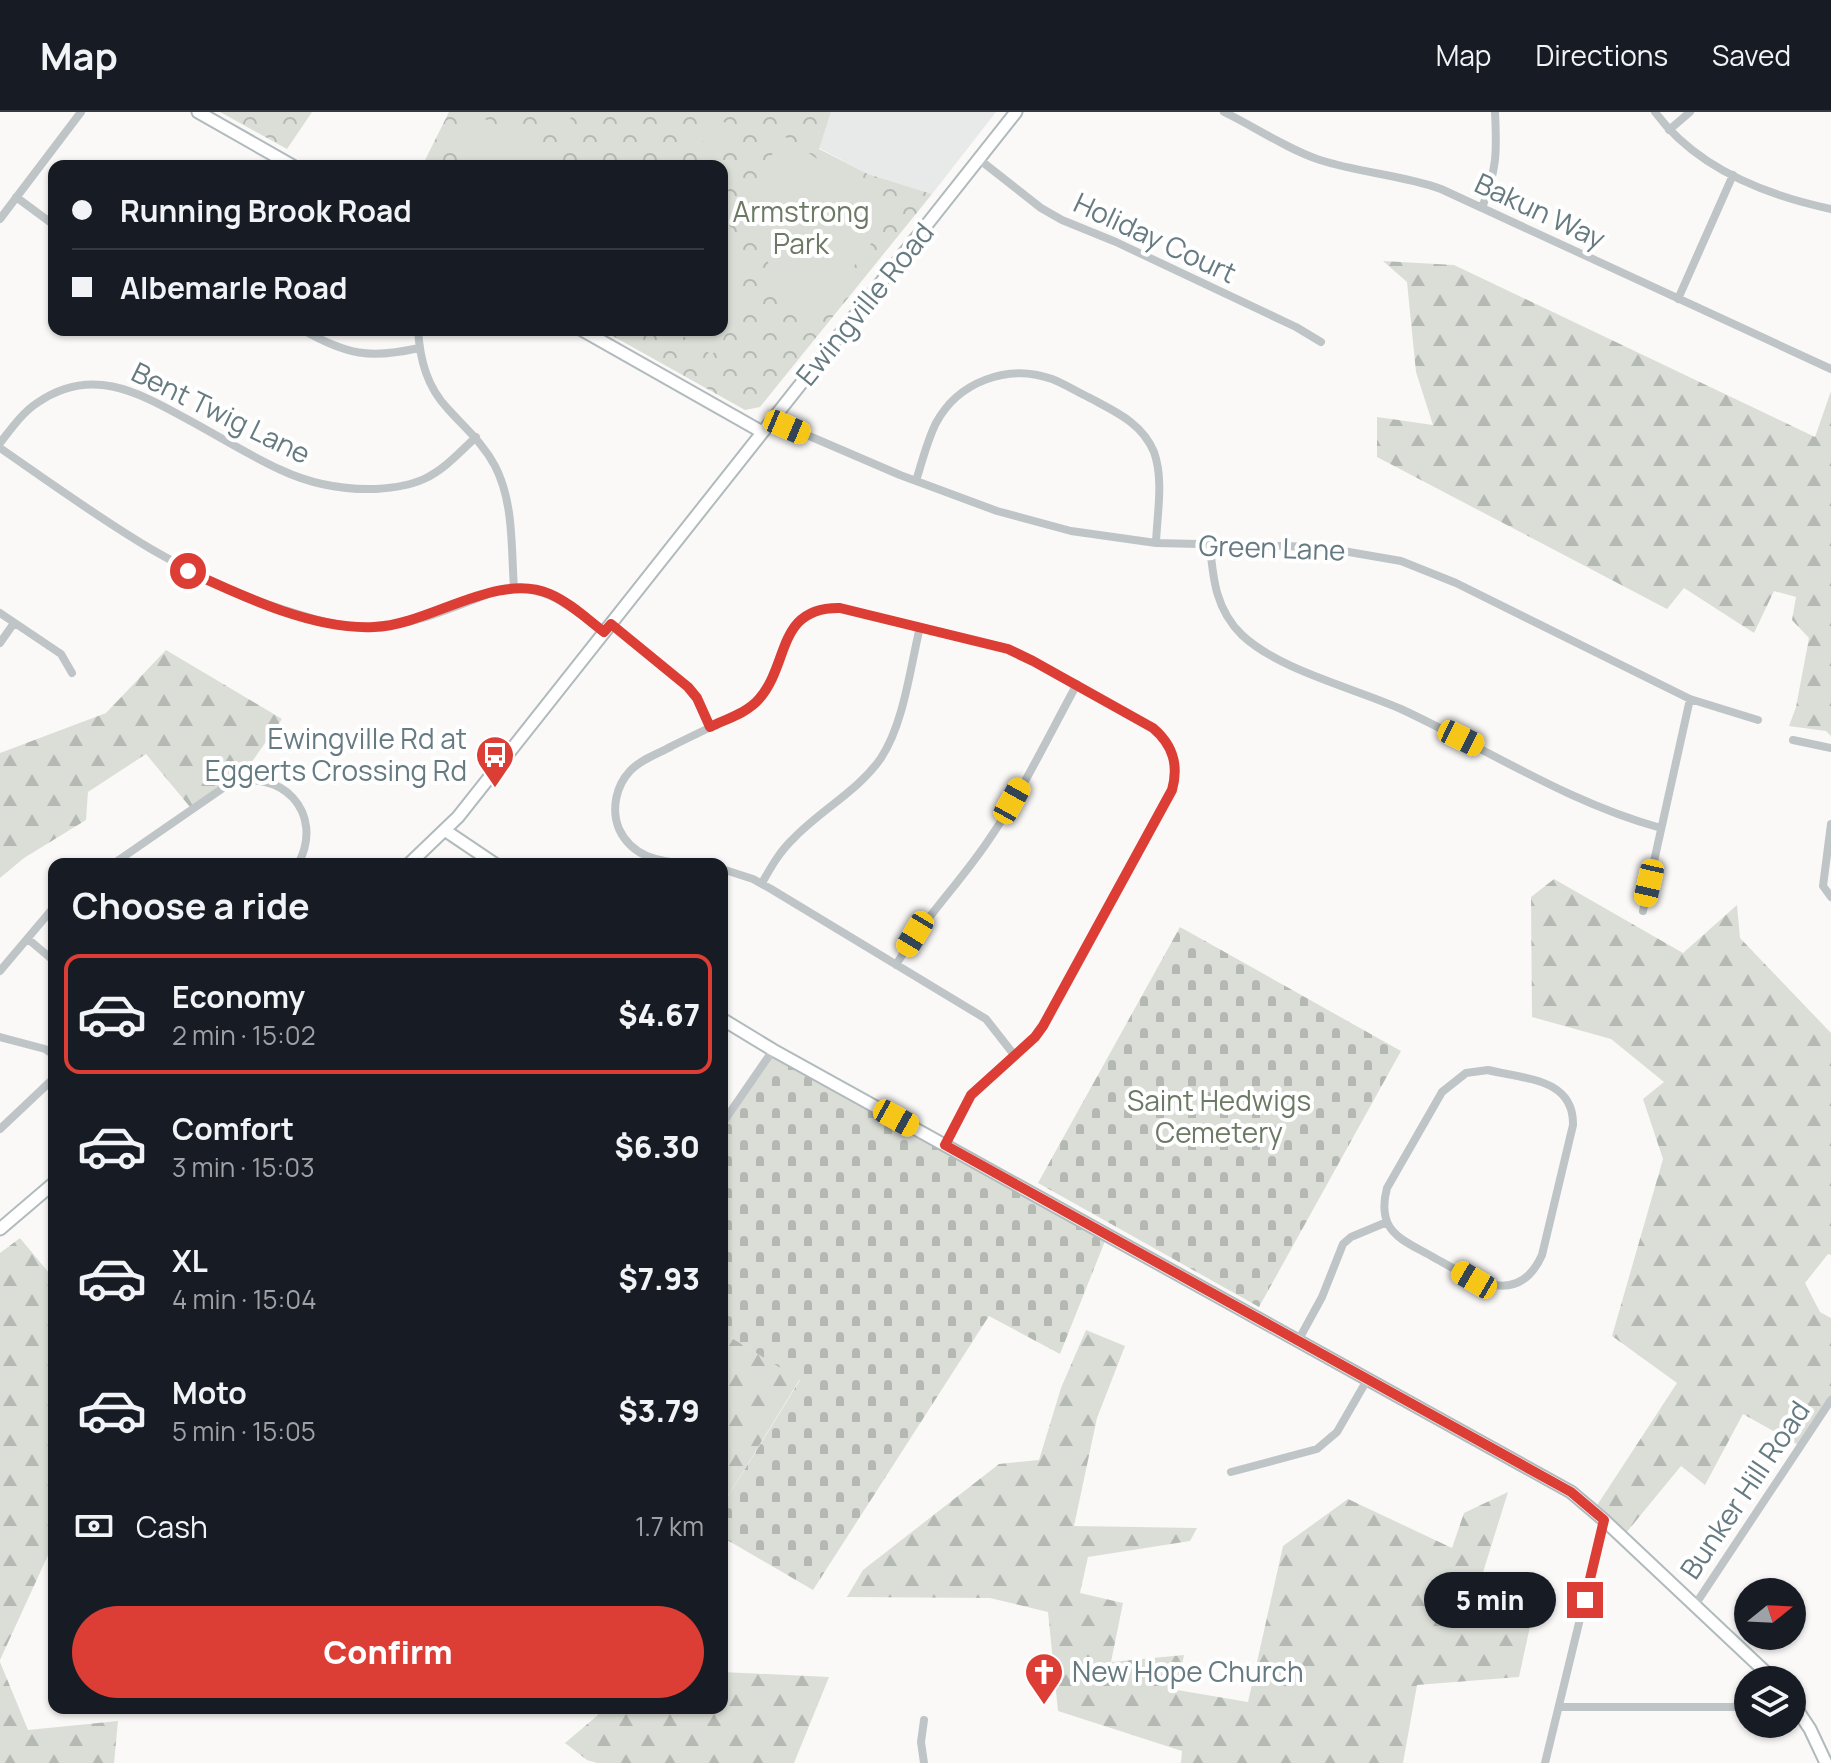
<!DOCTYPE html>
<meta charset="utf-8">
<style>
:root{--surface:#171b24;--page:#242831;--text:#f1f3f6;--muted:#9ea1a6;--line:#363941;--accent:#dc3e35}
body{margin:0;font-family:Manrope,sans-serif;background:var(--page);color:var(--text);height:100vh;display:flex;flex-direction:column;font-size:30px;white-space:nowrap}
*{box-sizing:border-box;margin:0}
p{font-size:26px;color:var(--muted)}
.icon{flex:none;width:44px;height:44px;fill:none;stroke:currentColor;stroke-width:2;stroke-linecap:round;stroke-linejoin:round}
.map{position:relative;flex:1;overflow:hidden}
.panel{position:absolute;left:48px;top:746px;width:680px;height:856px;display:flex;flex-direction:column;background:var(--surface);border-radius:16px;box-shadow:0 2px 6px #0004}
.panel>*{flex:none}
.banner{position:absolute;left:48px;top:48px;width:680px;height:176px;border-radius:16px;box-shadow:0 2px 6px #0004;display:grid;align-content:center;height:176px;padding:0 24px;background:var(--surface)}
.needle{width:52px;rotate:72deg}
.fabs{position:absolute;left:1734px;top:1466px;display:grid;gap:16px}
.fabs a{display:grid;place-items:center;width:72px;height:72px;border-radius:50%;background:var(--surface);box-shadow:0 2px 6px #0004;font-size:40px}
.end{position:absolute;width:36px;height:36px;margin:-18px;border:10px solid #dc3e35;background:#fff;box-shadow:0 0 0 4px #fff}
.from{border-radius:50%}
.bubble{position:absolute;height:56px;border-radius:28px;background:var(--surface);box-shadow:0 2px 6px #0004;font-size:26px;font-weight:800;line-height:56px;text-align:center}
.car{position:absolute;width:24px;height:48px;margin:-24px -12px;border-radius:10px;box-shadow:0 0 6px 2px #0007;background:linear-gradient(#f5c518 24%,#345 0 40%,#f5c518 0 76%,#345 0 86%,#f5c518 0)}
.banner b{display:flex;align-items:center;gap:28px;height:76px;font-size:30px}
.banner b+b{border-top:2px solid var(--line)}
.banner i{width:20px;height:20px;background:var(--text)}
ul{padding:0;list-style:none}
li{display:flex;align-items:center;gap:24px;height:120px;margin:0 16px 12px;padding:0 8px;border:4px solid transparent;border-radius:16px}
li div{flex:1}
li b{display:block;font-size:30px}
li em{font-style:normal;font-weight:800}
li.current{border-color:var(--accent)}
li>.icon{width:72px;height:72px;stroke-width:1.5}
h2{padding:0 24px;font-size:36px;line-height:96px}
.pay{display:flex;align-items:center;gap:20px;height:88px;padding:0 24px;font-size:30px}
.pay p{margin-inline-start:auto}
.button{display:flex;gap:16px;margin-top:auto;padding:16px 24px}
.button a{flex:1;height:92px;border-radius:48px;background:var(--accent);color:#fff;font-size:32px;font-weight:800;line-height:92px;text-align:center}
header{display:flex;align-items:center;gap:48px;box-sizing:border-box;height:112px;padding:0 40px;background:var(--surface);border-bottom:2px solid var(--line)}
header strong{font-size:38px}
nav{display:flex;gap:44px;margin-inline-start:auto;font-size:28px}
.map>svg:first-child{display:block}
.built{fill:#e8e9e9}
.forest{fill:url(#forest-firs)}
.cemetery{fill:url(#cemetery-stones)}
.park{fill:url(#park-crowns)}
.garden{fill:#dbded7}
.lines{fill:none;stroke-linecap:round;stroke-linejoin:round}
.secondary-casing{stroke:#b1babc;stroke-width:15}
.street{stroke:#bfc5c7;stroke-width:8}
.secondary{stroke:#fff;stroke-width:11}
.route{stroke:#dc3e35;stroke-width:10}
.labels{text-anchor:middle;stroke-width:8;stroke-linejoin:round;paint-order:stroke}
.street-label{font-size:28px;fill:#667a81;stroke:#fff}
.park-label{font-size:28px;fill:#6c7a65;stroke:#fff}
.poi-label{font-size:28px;fill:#667a81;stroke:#fff;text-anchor:end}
</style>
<header>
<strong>Map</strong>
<nav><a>Map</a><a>Directions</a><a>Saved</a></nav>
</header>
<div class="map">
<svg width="1831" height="1651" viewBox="0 0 1831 1651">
<defs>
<pattern id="forest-firs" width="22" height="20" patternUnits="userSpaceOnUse" patternTransform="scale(2)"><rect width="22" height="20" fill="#dbded7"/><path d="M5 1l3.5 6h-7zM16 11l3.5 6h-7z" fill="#b5b9b4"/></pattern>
<pattern id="cemetery-stones" width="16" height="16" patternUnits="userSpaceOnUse" patternTransform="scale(2)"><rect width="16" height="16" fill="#dbded7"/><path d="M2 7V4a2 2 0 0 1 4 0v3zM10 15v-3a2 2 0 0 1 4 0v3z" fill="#b5b9b4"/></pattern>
<pattern id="park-crowns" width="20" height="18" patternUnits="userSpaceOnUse" patternTransform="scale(2)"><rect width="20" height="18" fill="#dbded7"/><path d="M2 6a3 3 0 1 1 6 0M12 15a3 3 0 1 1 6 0" fill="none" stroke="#b5b9b4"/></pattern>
</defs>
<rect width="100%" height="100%" fill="#faf9f8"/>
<path class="built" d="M831,0h165l-64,82 -64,-20 -49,-26z"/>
<path class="forest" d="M1383,149l71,4 361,172 16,-46v345l-5,-5 -37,-5 7,-19 13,-69 -17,-18 4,-23 -22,-6 -20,42 -70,-45 -17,21 -290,-152v-40l56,8 -17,-53 -9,-90z
M166,538l116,69 -43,61 -49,27 -44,-53 -58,38 -2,28 -62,38 -24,20v-125l106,-40z
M1554,767l129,74 54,-48 3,33 91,95v222l-3,-1 -23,29 15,29 11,6v81l-29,48 -59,-33 -38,71 -24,-19 -60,73 -29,-26 85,-130 -65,-47 51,-177 -20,-60 21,-17 -53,-43 -79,-22 -1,-120z
M20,1126l34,41v263l-54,118v-407z
M1086,1218l39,16 -28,72 -23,108 123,2 -7,13 -102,16 -8,36 43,10 -12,59 73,-7 -7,35 71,12 35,-156 65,-47 104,49 12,-35 44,-21 -28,90 54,26 -15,69 -102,8 -14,78h-222l1,-12 -124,-40 -10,-99 -58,-14 -143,-1 16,-27 136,-106 40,-4 22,-72z
M722,1220l78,47 -78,127z
M0,1550l28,68 90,-9 -4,42h-114z
M722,1560l107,5 -35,86h-197l-10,-3 -22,-17 33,-28 -3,-7h127z"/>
<path class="cemetery" d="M1180,815l221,124 -142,256 -221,-124z
M773,938l334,186 -47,118 -71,-38 -176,274 -91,-53v-31l78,-126 -78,-48v-208z"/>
<path class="park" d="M220,0h92l-25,37z
M449,0h382l-12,37 49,25 64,20 -172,213 -15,3 -143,-80h120v-164h-300z"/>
<path class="garden" d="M471,0l84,42 2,9 -1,3h-98l1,-24z
M534,0h41l-16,22z
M710,2l24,14c-1,15 -11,23 -25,19l-10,-10z
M784,24l104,72 3,9 -74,98c-66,-41 -79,-118 -33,-179z
M722,100c31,46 23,101 -10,143l-38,-25h48z"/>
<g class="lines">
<defs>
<path id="secondary" d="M198,0l95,54
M582,218l180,102
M446,719l49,33
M409,752l49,-47 558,-705
M722,907l51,31 798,442 33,28 170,160
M0,1117l54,-46
M1792,1590l18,27 16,34"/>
</defs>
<use href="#secondary" class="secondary-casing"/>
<path class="street" d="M1224,0c31,15 63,37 96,48 40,13 82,15 121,29l390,180
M1655,0c41,56 110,83 176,97
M1669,18l21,-18
M980,48l61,48 21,12 54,22 180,85 25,15
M16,85l38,28
M1482,96c15,-39 15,-55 13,-96
M0,107l81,-107
M1678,187l55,-124
M303,218c44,25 67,29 116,18
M418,218c2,30 9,57 30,79 17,19 35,34 47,57 19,37 16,81 19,122
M772,308l128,55 97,36 74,20 85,12 164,4 81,14 55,22 234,116 68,21
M0,331c11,-14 22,-30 37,-40 53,-37 99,-12 148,15 32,17 63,37 96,52 30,14 63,20 95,19 16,-1 33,-3 48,-10 20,-9 36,-27 52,-42
M0,336c91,63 178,129 285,162 28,9 59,19 89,17 44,-2 88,-24 128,-38 44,-6 70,19 102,43
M916,369c6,-19 11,-40 20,-58 22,-41 72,-60 116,-44 13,5 25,13 38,19 26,14 52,25 64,54 10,28 3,62 2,91
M1210,434c3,33 6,64 32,89 37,35 112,53 159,74 86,40 168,94 260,119
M0,501l61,41 11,19
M611,512l77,63 9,11 13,29
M0,531l14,-20
M1793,628l38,8
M1831,712l-8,62 8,11
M113,752l113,-78c54,-22 100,27 72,78
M686,752c-28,-3 -54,-7 -67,-35 -8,-20 -3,-43 11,-58 11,-12 28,-17 42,-25 26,-13 52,-25 78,-38 39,-33 23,-101 90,-100l168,41 25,12 120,67c20,17 26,37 19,62l-129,236 -8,11 -64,58 -26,50
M722,757l31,10 18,10 215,130 29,37
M762,771c9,-16 18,-32 32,-45 27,-28 65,-48 87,-80 23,-35 29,-90 39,-131
M1643,799l47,-212
M28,827l26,22
M896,853c26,-44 63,-81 92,-124 34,-49 60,-104 89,-157
M0,859l54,-64
M0,925l45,12 9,6
M1488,958c36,9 86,8 85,55l-31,130c-25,56 -73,22 -109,2 -15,-9 -37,-17 -45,-33 -5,-11 -4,-25 -1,-36l55,-96 24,-19z
M722,1012l51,-74
M0,1017l54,-51
M1298,1229l24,-44 21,-53 8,-7 36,-15
M1231,1360l86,-23 20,-17 30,-52
M1695,1493l136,-205
M1559,1595h189
M924,1608l-3,22 3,21
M1545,1651l59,-243"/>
<use href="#secondary" class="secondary"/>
</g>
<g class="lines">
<path class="route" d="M188,459c54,25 125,59 186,56 56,-2 122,-56 176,-33 19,8 37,25 54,38l7,-8 77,63 9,11 13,29c16,-8 37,-14 49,-28 31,-35 17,-92 81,-91l168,41 25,12 120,67c20,17 26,37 19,62l-129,236 -8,11 -64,58 -26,50 626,347 33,28 -19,80"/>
</g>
<defs>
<symbol id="bus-pin" viewBox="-11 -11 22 30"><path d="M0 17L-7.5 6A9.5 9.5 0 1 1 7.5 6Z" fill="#dc3e35" stroke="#fff"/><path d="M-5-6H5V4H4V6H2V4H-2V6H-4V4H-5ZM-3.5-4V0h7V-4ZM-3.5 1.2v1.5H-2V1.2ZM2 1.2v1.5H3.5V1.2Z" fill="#fff"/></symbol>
<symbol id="church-pin" viewBox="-11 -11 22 30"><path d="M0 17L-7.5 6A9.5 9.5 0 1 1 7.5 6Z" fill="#dc3e35" stroke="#fff"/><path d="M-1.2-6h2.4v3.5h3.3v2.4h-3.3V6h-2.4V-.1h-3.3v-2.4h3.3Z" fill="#fff"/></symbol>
</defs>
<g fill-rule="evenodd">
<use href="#bus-pin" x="473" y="621" width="44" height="60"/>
<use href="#church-pin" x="1022" y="1538" width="44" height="60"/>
</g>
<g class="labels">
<g class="street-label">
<text transform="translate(1540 99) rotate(25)" y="10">Bakun Way</text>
<text transform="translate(1155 126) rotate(25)" y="10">Holiday Court</text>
<text transform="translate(865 192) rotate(-51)" y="10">Ewingville Road</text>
<text transform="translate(221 301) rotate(26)" y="10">Bent Twig Lane</text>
<text transform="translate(1272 436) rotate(2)" y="10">Green Lane</text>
<text transform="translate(1745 1378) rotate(-56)" y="10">Bunker Hill Road</text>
</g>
<g class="park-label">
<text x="801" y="110">Armstrong<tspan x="801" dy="32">Park</tspan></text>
<text x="1219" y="999">Saint Hedwigs<tspan x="1219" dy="32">Cemetery</tspan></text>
</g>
<g class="poi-label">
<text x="467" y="637">Ewingville Rd at<tspan x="467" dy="32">Eggerts Crossing Rd</tspan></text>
<text x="1072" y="1570" text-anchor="start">New Hope Church</text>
</g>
</g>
</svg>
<div class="fabs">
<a><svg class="needle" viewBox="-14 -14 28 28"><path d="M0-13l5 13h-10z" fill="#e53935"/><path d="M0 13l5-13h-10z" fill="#9ea1a6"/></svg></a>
<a><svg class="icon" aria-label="layers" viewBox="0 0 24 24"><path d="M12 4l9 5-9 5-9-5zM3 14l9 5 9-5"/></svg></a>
</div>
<i class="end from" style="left:188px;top:459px"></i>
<i class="end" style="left:1585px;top:1488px"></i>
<div class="bubble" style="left:1424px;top:1460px;width:132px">5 min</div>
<i class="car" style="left:787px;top:315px;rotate:113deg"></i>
<i class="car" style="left:1461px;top:626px;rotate:116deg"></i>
<i class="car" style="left:1012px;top:689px;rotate:29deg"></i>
<i class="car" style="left:1649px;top:771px;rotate:193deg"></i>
<i class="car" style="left:915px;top:822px;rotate:211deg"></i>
<i class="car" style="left:896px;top:1006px;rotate:119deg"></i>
<i class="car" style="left:1474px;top:1168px;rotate:300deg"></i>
<div class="banner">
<b><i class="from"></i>Running Brook Road</b>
<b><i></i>Albemarle Road</b>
</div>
<section class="panel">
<h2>Choose a ride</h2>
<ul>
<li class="current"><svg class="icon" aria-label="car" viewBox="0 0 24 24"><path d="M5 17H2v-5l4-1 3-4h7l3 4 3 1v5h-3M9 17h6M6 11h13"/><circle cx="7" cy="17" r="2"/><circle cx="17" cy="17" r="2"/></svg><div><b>Economy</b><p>2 min · 15:02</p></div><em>$4.67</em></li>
<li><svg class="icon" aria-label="car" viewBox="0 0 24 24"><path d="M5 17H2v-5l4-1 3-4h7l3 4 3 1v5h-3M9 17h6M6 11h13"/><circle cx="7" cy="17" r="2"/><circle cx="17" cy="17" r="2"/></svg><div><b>Comfort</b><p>3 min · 15:03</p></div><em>$6.30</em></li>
<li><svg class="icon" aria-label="car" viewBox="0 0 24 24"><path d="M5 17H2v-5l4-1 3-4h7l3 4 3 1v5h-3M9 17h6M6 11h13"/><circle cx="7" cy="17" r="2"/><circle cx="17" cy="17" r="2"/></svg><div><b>XL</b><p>4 min · 15:04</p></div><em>$7.93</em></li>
<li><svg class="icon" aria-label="car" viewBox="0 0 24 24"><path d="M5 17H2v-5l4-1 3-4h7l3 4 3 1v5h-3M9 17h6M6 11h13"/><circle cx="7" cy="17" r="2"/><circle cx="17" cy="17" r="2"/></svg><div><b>Moto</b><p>5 min · 15:05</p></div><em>$3.79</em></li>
</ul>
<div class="pay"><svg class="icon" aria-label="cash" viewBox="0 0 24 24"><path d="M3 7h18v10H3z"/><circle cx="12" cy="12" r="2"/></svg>Cash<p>1.7 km</p></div>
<div class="button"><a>Confirm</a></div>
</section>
</div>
